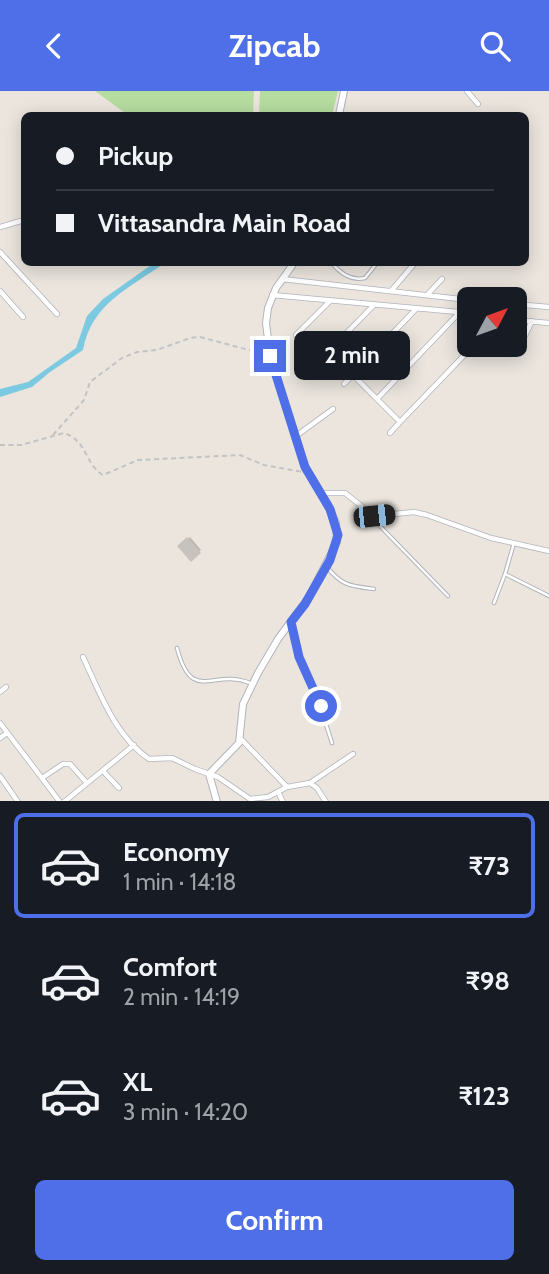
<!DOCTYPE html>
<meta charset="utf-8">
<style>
:root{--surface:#171b24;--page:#242831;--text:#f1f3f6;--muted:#9ea1a6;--line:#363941;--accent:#4e6fe7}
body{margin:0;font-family:Cabin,sans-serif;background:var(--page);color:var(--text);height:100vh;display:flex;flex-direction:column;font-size:26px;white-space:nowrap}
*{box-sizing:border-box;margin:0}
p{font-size:23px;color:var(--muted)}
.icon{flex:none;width:38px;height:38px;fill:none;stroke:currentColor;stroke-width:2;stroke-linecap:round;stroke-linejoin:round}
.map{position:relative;height:710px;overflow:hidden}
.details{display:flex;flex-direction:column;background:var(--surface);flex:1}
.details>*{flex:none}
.hud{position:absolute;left:21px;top:21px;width:508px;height:154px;border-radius:10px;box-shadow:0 4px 18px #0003;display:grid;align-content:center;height:154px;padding:0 35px;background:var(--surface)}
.needle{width:46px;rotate:49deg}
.controls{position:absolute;left:457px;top:196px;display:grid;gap:14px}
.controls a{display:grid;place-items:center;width:70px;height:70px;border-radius:10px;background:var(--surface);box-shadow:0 4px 18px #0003;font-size:35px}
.end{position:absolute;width:32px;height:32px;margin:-16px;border:9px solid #4e6fe7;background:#fff;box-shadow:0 0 0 4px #fff}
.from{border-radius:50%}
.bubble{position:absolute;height:49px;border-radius:10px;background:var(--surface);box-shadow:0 4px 18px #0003;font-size:23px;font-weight:700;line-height:49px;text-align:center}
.car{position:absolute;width:21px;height:42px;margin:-21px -10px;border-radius:9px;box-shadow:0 0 5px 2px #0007;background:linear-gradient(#222 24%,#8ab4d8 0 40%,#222 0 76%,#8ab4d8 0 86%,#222 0)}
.hud b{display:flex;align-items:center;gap:24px;height:66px;font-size:26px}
.hud b+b{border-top:2px solid var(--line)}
.hud i{width:18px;height:18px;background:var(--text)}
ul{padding:12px 0 0;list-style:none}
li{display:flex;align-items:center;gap:21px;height:105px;margin:0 14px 10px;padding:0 21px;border:4px solid transparent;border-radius:10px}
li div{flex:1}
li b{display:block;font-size:26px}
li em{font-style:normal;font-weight:700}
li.selected{border-color:var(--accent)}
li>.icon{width:63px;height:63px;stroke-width:1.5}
.action{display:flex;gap:14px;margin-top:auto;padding:14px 35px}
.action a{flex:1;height:80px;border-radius:10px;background:var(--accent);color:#fff;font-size:28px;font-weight:700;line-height:80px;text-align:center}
header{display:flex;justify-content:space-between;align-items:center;height:91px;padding:0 35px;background:var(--accent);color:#fff;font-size:32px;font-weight:700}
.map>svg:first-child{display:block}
.green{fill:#b6dca0}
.water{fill:#7bcae2}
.shadow{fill:#0003}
.building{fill:#c6c2bd}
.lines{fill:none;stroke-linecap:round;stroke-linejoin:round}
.service-casing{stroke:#b1b4bc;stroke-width:4.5}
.minor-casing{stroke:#b1b4bc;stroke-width:6}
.tertiary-casing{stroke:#b1b4bc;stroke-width:8}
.path{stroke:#c3c3c3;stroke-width:2;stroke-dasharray:5 3.5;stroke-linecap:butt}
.service{stroke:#fff;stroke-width:2.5}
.minor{stroke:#fff;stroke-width:4.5}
.tertiary{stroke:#fff;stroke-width:6}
.route{stroke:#4e6fe7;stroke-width:9}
</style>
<header><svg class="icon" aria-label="back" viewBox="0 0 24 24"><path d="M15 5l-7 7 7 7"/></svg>Zipcab<svg class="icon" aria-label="search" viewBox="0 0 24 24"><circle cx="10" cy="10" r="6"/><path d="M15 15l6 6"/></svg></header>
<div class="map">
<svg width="549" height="711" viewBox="0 0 549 711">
<rect width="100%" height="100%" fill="#ebe5de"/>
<path class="green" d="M95,0h159l-1,24h-128v-2z
M260,0h78l-6,24h-73z"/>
<path class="water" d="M154,172h11c-36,25 -74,41 -82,87l-33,22 -18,15 -32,10v-8l28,-7 48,-34 11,-32 16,-17z"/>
<path class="shadow" d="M190,446l11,13 -10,9 -11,-13z"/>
<path class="building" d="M187,446l14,16 -10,9 -14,-16z"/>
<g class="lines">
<defs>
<path id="service" d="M332,172c8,10 19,18 33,15l12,-15
M374,425l4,8 70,72
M514,452l-9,31 44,22
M326,475c16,20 24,20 48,23
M494,512l11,-29
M291,534l8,32 17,36 16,50
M177,557c15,57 35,20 73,35"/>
<path id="minor" d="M467,0l11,13
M0,136l24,-7
M0,161l57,62
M282,188l187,21
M0,200l23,26
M391,200l23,-27
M272,204l197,18
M427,204l15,-16
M514,213l35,3
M514,229l35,3
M296,244l34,-34
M518,259l14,-29
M320,269l53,-54
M353,284l47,47 74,-77
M344,293l72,-75
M377,308l82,-86 6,-14
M390,342l10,-11
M296,345l37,-27
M320,402h25l29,23 40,-4 13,3 64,23 58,13
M83,566c17,36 32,79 66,102l23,-1 23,11 23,8 32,22 18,-2 19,-10
M0,601l6,-5
M0,632l60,79
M0,647l7,-5
M241,648l46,48 23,-4 7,5 9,14
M103,680l16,17
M0,685l18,26
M42,687l21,-14h7l17,19
M310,692l43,-29
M278,701l5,10
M64,711l70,-57"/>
<path id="tertiary" d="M339,24l5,-24
M217,711l-8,-28 30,-31 4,-39 15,-31 20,-34 31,-42 28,-55 -1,-19 -12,-25 -19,-31 -35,-111 -4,-33 2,-15 8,-20 18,-25"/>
</defs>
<use href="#service" class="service-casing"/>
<use href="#minor" class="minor-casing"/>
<use href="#tertiary" class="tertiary-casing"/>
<path class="path" d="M53,344l31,-35 6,-18 32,-24 15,-6 20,-2 33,-12 10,-1 64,17
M0,354h21l43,-12c24,8 21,32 39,42l35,-15 102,-5 24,10 39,7"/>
<use href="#service" class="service"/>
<use href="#minor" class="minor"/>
<use href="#tertiary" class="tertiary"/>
</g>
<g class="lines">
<path class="route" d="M270,265l35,111 25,42 8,26 -8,25 -25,44 -14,18 8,35 22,49"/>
</g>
</svg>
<div class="controls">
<a><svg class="needle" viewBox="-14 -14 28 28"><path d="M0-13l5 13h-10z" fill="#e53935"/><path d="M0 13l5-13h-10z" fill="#9ea1a6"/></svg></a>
</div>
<i class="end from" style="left:321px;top:615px"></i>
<i class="end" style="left:270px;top:265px"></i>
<div class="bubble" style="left:294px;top:240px;width:116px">2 min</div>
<i class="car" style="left:374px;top:425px;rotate:84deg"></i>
<div class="hud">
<b><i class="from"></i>Pickup</b>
<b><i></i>Vittasandra Main Road</b>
</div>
</div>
<section class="details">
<ul>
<li class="selected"><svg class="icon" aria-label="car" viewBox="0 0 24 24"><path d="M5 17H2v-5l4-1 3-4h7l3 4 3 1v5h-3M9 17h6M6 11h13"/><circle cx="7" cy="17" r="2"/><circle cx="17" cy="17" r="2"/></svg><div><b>Economy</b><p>1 min · 14:18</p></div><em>₹73</em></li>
<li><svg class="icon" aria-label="car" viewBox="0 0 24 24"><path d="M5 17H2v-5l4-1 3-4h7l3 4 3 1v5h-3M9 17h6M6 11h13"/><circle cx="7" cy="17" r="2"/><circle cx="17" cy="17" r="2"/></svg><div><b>Comfort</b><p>2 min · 14:19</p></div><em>₹98</em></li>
<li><svg class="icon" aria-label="car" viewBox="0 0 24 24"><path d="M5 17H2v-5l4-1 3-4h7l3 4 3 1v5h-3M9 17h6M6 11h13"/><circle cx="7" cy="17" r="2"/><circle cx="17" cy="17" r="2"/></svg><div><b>XL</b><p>3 min · 14:20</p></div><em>₹123</em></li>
</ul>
<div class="action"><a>Confirm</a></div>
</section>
